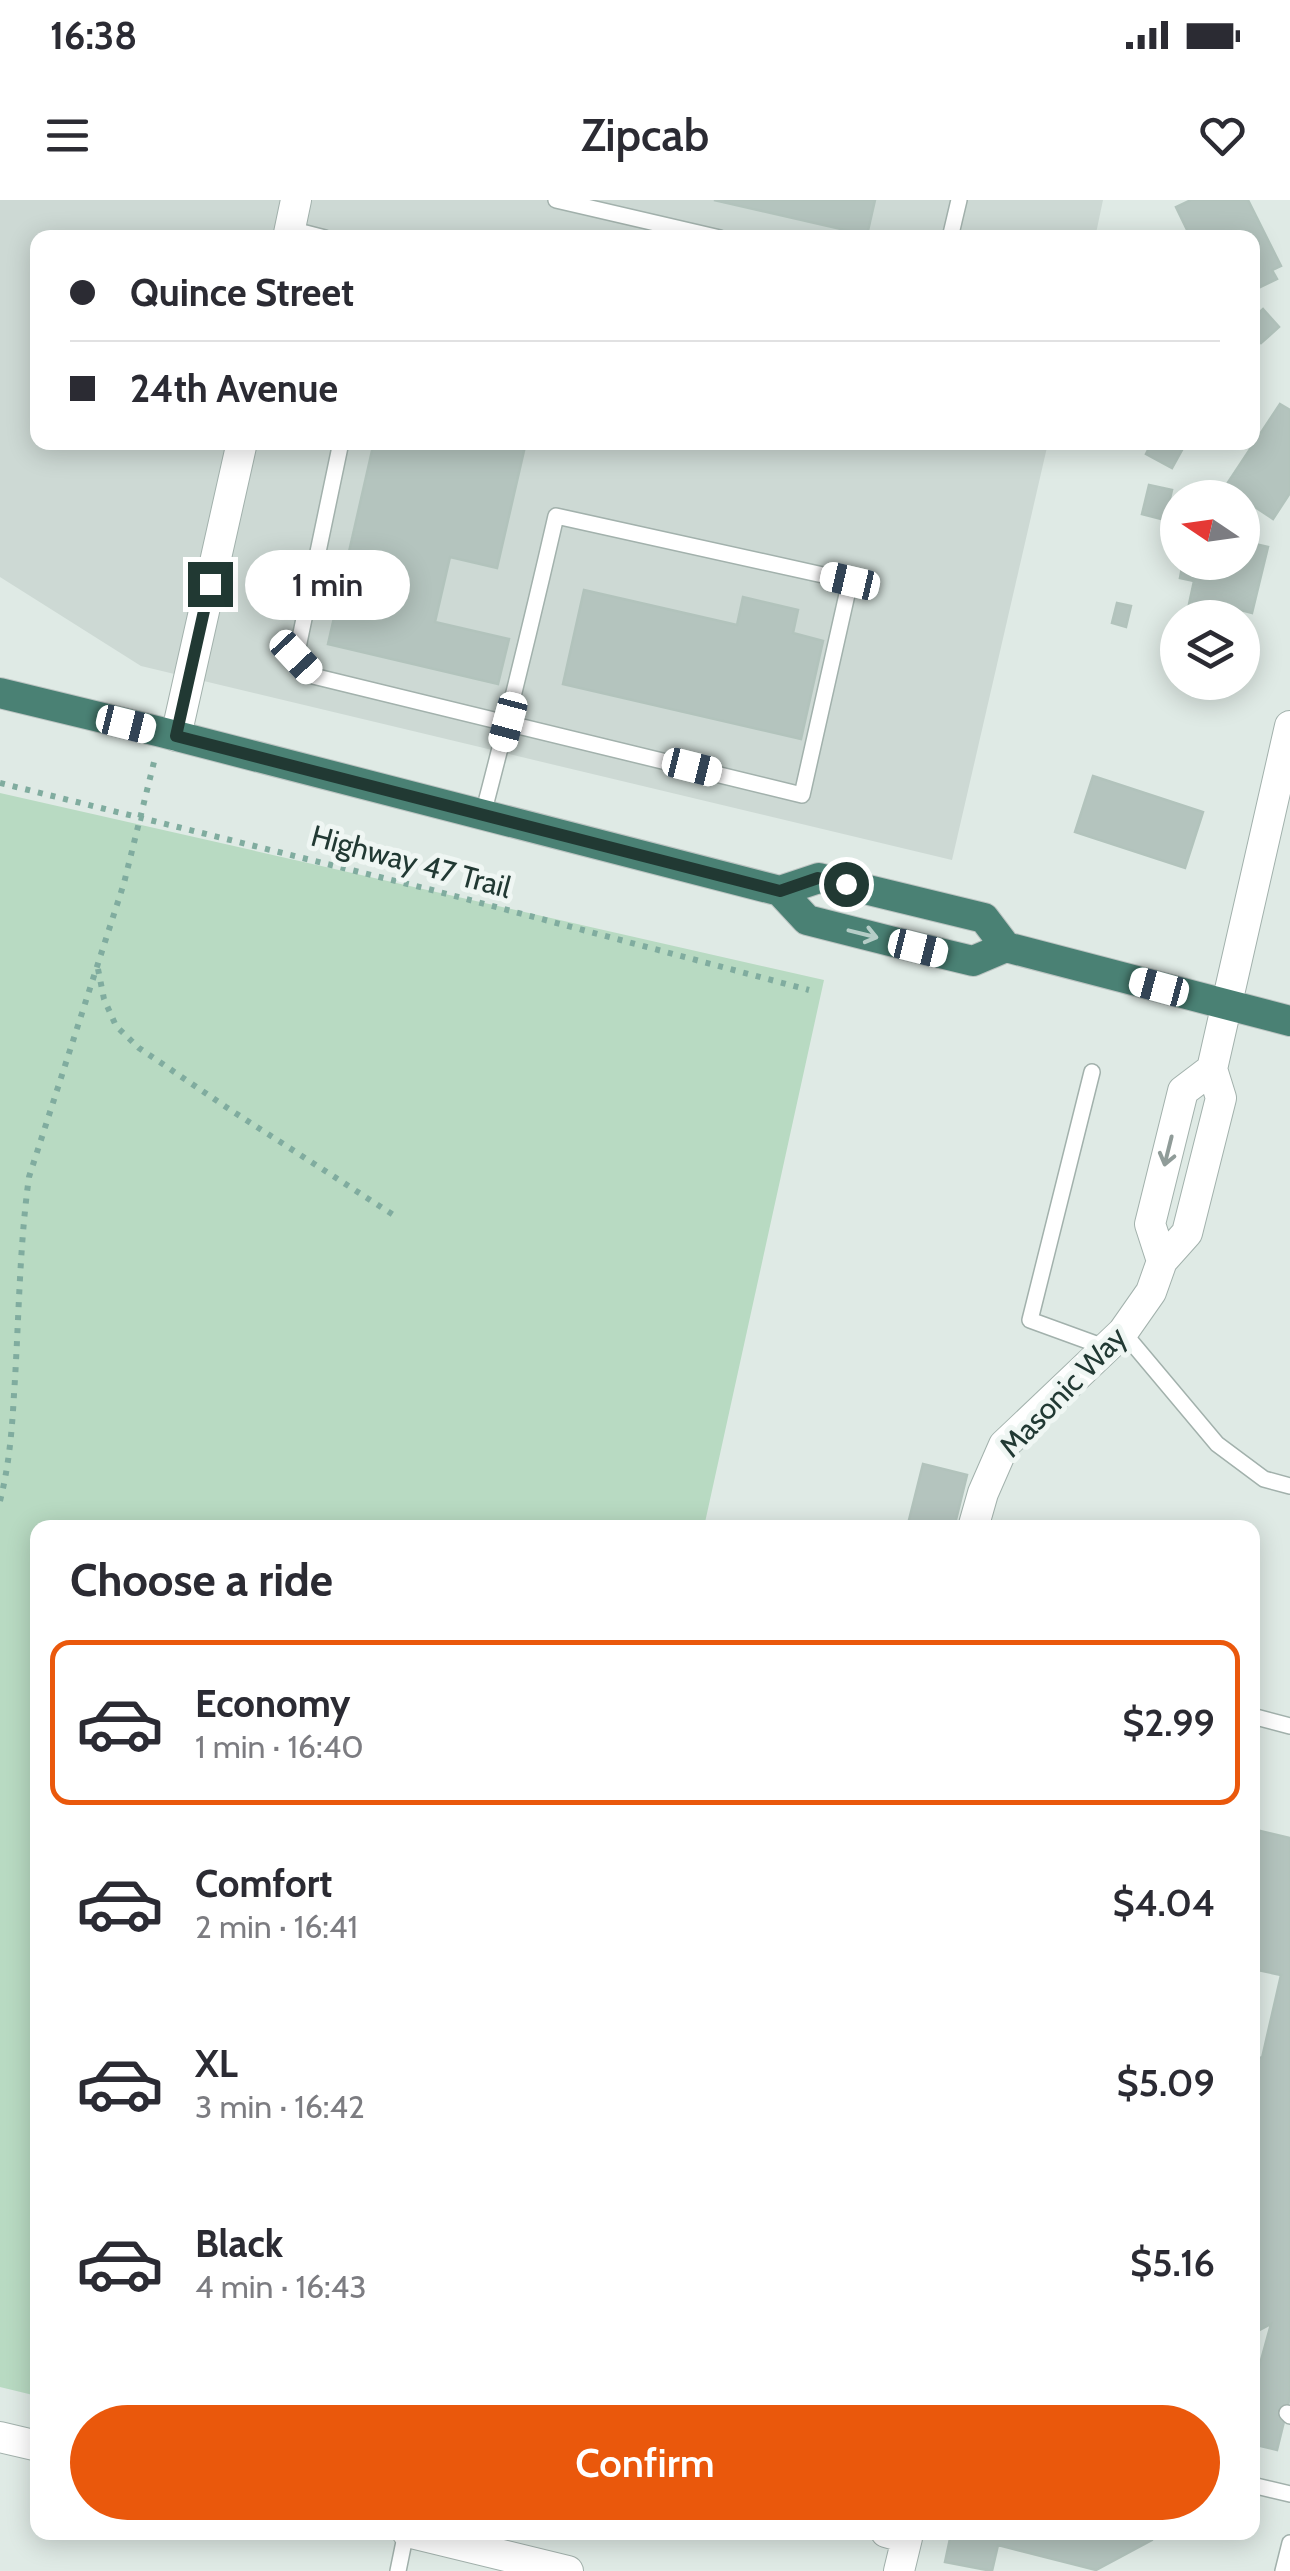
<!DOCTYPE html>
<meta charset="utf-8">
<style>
:root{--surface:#fff;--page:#f7f7f7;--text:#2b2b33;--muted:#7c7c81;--line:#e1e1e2;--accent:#ea580c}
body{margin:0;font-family:Cabin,sans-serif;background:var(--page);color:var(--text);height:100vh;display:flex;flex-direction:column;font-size:38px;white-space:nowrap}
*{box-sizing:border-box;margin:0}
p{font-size:32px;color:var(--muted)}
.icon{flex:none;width:55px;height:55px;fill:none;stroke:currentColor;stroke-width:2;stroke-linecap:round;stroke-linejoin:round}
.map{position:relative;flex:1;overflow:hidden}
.details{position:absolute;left:30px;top:1320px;width:1230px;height:1020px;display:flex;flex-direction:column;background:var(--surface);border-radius:20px;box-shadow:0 5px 25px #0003}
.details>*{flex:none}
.hud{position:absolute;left:30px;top:30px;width:1230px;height:220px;border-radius:20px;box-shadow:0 5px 25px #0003;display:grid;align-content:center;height:220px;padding:0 40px;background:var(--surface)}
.needle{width:65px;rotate:283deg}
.controls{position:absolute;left:1160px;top:280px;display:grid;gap:20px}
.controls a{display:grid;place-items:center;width:100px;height:100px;border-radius:50%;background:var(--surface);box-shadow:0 5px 25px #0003;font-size:50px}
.end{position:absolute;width:45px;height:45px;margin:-22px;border:12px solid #213933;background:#fff;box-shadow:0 0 0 5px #fff}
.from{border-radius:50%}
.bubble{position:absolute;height:70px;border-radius:35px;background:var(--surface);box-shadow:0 5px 25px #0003;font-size:32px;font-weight:600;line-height:70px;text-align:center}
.car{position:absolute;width:30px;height:60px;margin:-30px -15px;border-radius:12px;box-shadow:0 0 8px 2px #0007;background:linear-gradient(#fff 24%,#345 0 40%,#fff 0 76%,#345 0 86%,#fff 0)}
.hud b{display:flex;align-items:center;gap:35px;height:95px;font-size:38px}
.hud b+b{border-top:2px solid var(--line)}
.hud i{width:25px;height:25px;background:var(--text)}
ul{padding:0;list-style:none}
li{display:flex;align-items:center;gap:30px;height:165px;margin:0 20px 15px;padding:0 20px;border:5px solid transparent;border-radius:20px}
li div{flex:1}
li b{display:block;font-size:38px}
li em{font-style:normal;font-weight:600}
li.active{border-color:var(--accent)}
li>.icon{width:90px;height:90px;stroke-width:1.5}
h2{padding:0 40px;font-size:45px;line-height:120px}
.button{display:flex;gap:20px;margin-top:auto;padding:20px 40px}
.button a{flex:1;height:115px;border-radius:60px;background:var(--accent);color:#fff;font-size:40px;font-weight:600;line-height:115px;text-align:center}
.status{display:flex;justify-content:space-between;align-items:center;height:70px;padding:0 50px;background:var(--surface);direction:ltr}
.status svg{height:28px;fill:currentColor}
header{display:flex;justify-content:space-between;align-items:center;height:130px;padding:0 40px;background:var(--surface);font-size:45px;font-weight:600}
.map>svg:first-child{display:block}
.built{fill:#cdd9d4}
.green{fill:#b8dac2}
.building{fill:#b4c4be;stroke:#b2c3bc;stroke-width:2.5}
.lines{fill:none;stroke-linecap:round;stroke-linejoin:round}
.service-casing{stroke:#a2b1ac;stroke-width:18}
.minor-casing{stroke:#a2b1ac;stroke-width:32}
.trunk-casing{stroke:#bcc4c2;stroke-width:32}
.path{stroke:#80ac9f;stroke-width:6;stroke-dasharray:5 8;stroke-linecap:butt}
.service{stroke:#fff;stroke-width:15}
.minor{stroke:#fff;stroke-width:30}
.trunk{stroke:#4a8174;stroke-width:30}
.oneway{stroke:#b5cdc7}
.oneway2{stroke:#909c99}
.route{stroke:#213933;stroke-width:12}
.labels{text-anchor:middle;stroke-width:10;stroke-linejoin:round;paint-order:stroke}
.street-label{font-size:30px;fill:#213933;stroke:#eff6f3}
</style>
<div class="status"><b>16:38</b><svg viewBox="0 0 49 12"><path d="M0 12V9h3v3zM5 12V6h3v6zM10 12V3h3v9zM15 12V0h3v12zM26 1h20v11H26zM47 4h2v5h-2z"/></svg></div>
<header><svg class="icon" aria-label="menu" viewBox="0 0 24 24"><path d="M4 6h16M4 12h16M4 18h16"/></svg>Zipcab<svg class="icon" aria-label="heart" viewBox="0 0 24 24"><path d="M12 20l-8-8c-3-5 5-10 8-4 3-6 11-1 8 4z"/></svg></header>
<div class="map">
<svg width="1290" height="2371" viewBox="0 0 1290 2371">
<rect width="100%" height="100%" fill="#dfeae5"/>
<path class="built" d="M0,0h1103l-8,38h-1057v204l1010,1 -96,417 -811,-194 -141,-89z"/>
<path class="green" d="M0,593l824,187 -120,547 -666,1 -1,868 -37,-9z"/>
<path class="building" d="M714,0h161l-8,35z
M1191,0h57l33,66 -9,4 5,9 -25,12v-53h-61l-15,-31z
M1263,109l16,18 -18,16 -9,-9v-15z
M1280,204l10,6v83l-17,26 -48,-32z
M374,242h152l-29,126 -47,-11 -15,65 74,17 -11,45 -170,-40z
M1152,242h16l14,8 -10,18 -26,-14z
M1149,285l23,5 -7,30 -23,-6z
M1242,341l26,6 -16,66 -19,-5 -2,10h-45l8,-37 -14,-3 3,-16h59z
M584,390l153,35 6,-28 55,13 -5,23 30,8 -22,98 -238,-55z
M1117,403l14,3 -5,21 -14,-4z
M1093,576l110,36 -18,56 -110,-36z
M923,1264l44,11 -13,53h-47z
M1252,1629l38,9v559l-13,53 -25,-6v-51l19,-69 -19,10v-278l10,2 19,-83 -28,-6 5,-19 -6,-1z
M947,2332h206l-1,8 -56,30 -98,-25 -6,26 -47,-9 6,-28z"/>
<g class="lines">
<defs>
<path id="service" d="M556,0l164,38
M290,29l35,9
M950,38l9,-38
M341,242l-45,215 17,19 489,119 48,-214 -294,-65c-23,100 -47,199 -73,298
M1092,872l-62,248 77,28
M1123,1132l94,112 47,35 26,7
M1252,1516l38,10
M1287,2213l3,3
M1252,2285l38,9
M398,2371l8,-39
M1283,2371l7,-28"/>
<path id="minor" d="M288,38l8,-38
M176,536l66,-294
M1162,1061l-12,-37 33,-133 29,-22
M973,1328l10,-35 21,-48 119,-113 28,-40 11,-31 25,-28 34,-135 -9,-29 78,-343
M0,2237l38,9
M407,2332l161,39
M886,2332l21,6 -8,33"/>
<path id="trunk" d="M0,493l161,39 619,159 27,29 83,21 83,20 33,-14 284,74
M780,691l39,-13 165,40 22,29"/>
</defs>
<use href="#service" class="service-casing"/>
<use href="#minor" class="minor-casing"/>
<use href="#trunk" class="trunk-casing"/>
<path class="path" d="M0,583l432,107 377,100
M98,769l6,30 12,27 23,22 87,59 169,109
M0,1301c9,-35 12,-70 14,-107 5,-72 5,-145 15,-217l95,-294 30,-121"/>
<use href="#service" class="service"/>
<use href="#minor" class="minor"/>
<use href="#trunk" class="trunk"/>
</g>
<defs><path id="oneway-shaft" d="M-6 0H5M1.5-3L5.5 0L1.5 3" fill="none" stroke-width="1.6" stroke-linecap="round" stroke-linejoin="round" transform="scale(2.5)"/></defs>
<use class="oneway" href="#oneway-shaft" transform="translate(863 734) rotate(14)"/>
<use class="oneway2" href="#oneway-shaft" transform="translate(1168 951) rotate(104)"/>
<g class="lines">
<path class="route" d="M210,384l-34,152 604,155 38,-13 28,6"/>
</g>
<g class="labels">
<g class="street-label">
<text transform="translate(411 662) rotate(15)" y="10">Highway 47 Trail</text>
<text transform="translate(1063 1192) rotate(-46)" y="10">Masonic Way</text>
</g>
</g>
</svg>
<div class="controls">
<a><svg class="needle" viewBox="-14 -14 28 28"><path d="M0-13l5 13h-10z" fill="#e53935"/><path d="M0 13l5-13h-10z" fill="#7c7c81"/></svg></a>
<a><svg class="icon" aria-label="layers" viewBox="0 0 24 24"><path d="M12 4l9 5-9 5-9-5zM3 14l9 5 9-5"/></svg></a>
</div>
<i class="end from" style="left:846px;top:684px"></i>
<i class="end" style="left:210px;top:384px"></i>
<div class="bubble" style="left:245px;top:350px;width:165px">1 min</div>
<i class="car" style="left:850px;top:381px;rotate:283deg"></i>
<i class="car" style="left:296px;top:457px;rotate:137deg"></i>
<i class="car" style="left:508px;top:522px;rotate:195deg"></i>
<i class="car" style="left:126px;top:524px;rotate:104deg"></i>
<i class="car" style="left:692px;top:567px;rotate:104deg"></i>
<i class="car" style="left:918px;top:748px;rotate:104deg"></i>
<i class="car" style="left:1159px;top:787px;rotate:285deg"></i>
<div class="hud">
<b><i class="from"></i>Quince Street</b>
<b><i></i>24th Avenue</b>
</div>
<section class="details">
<h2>Choose a ride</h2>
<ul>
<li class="active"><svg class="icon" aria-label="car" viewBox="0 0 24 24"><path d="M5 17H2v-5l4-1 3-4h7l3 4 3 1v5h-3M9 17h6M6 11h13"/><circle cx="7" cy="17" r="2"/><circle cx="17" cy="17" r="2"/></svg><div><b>Economy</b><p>1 min · 16:40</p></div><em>$2.99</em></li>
<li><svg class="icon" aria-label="car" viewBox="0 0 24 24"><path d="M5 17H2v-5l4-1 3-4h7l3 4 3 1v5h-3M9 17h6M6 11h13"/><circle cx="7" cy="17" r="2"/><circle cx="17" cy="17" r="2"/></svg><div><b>Comfort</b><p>2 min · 16:41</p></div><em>$4.04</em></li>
<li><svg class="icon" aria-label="car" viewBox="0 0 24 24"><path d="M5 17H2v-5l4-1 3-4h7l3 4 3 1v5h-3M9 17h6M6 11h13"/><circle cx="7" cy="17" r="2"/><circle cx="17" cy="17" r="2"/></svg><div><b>XL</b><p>3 min · 16:42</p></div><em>$5.09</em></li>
<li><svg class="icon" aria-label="car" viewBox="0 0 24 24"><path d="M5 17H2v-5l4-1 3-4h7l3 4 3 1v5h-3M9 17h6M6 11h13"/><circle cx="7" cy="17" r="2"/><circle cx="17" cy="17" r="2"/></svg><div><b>Black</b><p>4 min · 16:43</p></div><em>$5.16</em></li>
</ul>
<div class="button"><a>Confirm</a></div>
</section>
</div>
